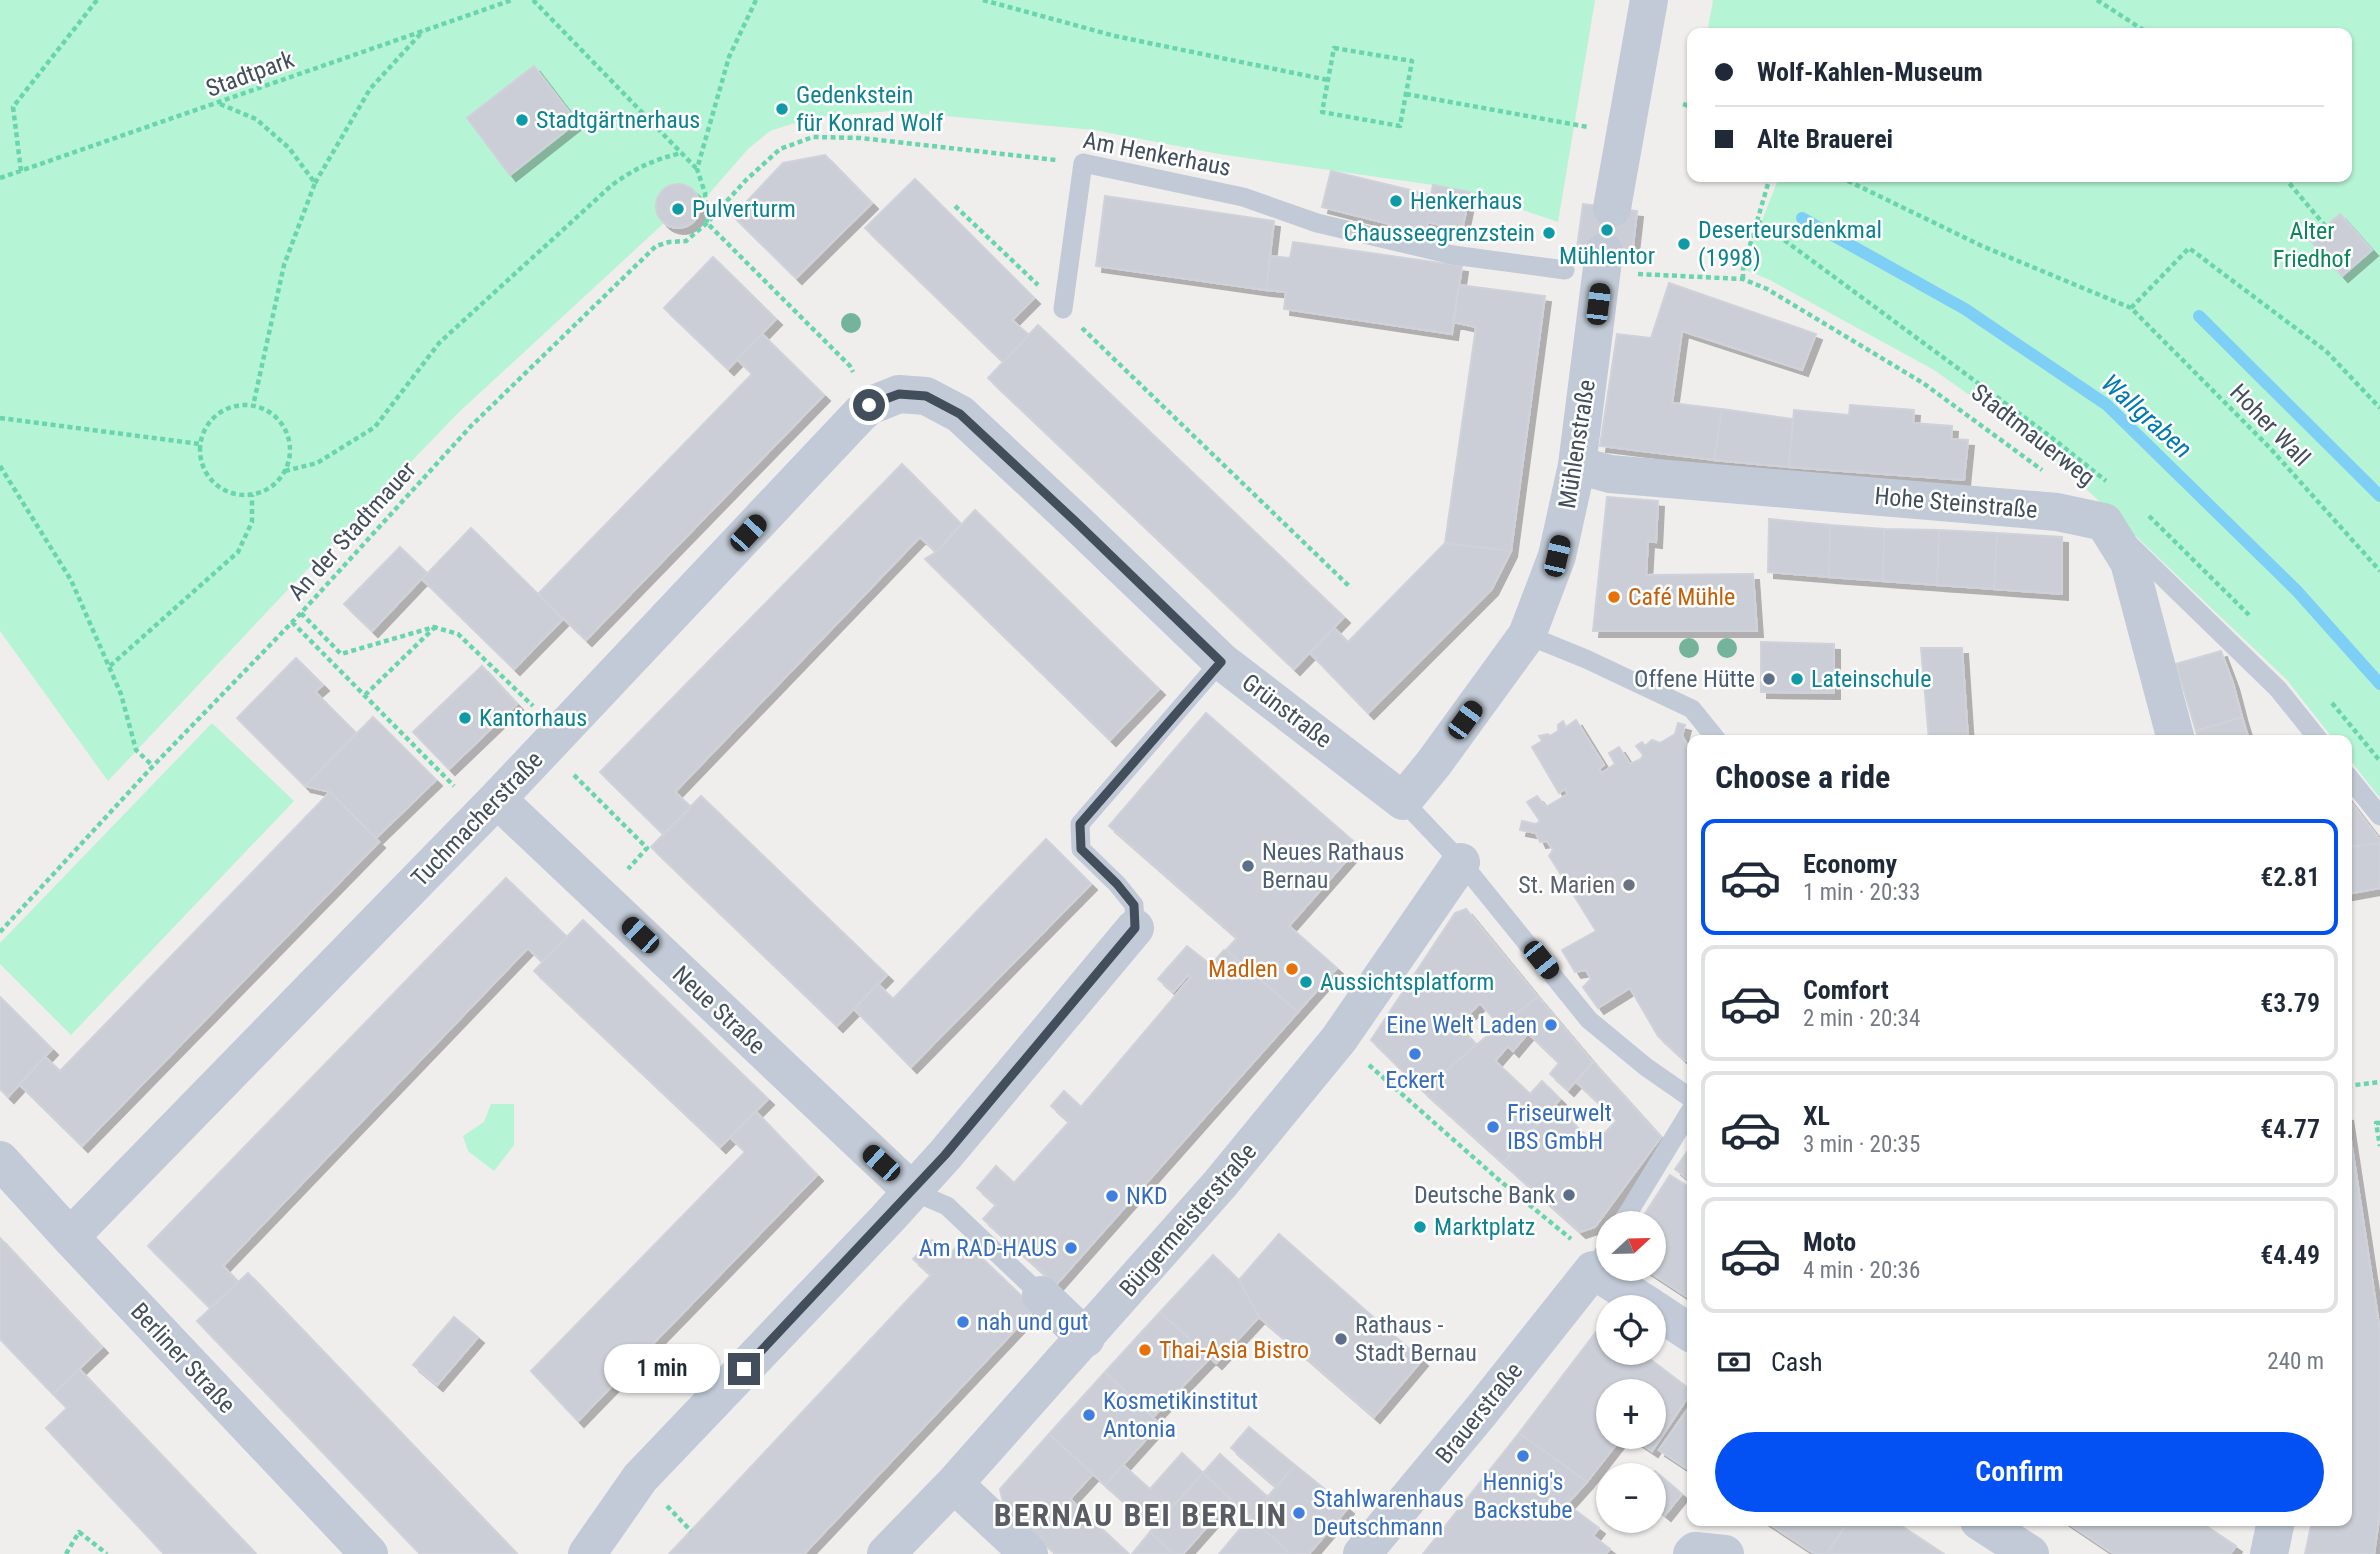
<!DOCTYPE html>
<meta charset="utf-8">
<style>
:root{--surface:#fff;--page:#f2f2f3;--text:#1f2937;--muted:#747a83;--line:#e0e1e3;--accent:#0451f3}
body{margin:0;font-family:"Roboto Condensed",sans-serif;background:var(--page);color:var(--text);height:100vh;display:flex;flex-direction:column;font-size:26px;white-space:nowrap}
*{box-sizing:border-box;margin:0}
p{font-size:23px;color:var(--muted)}
.icon{flex:none;width:38px;height:38px;fill:none;stroke:currentColor;stroke-width:2;stroke-linecap:round;stroke-linejoin:round}
.map{position:relative;flex:1;overflow:hidden}
.sheet{position:absolute;left:1687px;top:735px;width:665px;height:791px;display:flex;flex-direction:column;background:var(--surface);border-radius:14px;box-shadow:0 2px 5px #0004}
.sheet>*{flex:none}
.banner{position:absolute;left:1687px;top:28px;width:665px;height:154px;border-radius:14px;box-shadow:0 2px 5px #0004;display:grid;align-content:center;height:154px;padding:0 28px;background:var(--surface)}
.needle{width:46px;rotate:68deg}
.fabs{position:absolute;left:1596px;top:1211px;display:grid;gap:14px}
.fabs a{display:grid;place-items:center;width:70px;height:70px;border-radius:50%;background:var(--surface);box-shadow:0 2px 5px #0004;font-size:35px}
.end{position:absolute;width:32px;height:32px;margin:-16px;border:9px solid #434e5d;background:#fff;box-shadow:0 0 0 4px #fff}
.from{border-radius:50%}
.bubble{position:absolute;height:49px;border-radius:24px;background:var(--surface);box-shadow:0 2px 5px #0004;font-size:23px;font-weight:600;line-height:49px;text-align:center}
.car{position:absolute;width:21px;height:42px;margin:-21px -10px;border-radius:9px;box-shadow:0 0 5px 2px #0007;background:linear-gradient(#222 24%,#8ab4d8 0 40%,#222 0 76%,#8ab4d8 0 86%,#222 0)}
.banner b{display:flex;align-items:center;gap:24px;height:66px;font-size:26px}
.banner b+b{border-top:2px solid var(--line)}
.banner i{width:18px;height:18px;background:var(--text)}
ul{padding:0;list-style:none}
li{display:flex;align-items:center;gap:21px;height:116px;margin:0 14px 10px;padding:0 14px;border:4px solid var(--line);border-radius:14px}
li div{flex:1}
li b{display:block;font-size:26px}
li em{font-style:normal;font-weight:600}
li.active{border-color:var(--accent)}
li>.icon{width:63px;height:63px;stroke-width:1.5}
h2{padding:0 28px;font-size:32px;line-height:84px}
.pay{display:flex;align-items:center;gap:18px;height:77px;padding:0 28px;font-size:26px}
.pay p{margin-inline-start:auto}
.action{display:flex;gap:14px;margin-top:auto;padding:14px 28px}
.action a{flex:1;height:80px;border-radius:42px;background:var(--accent);color:#fff;font-size:28px;font-weight:600;line-height:80px;text-align:center}
.map>svg:first-child{display:block}
.green{fill:#b5f4d4}
.lines{fill:none;stroke-linecap:round;stroke-linejoin:round}
.stream{stroke:#7dcff6;stroke-width:12}
.building{fill:#cbced6;stroke:#d0d2da;stroke-width:2;filter:url(#shadow)}
.path{stroke:#69d5ad;stroke-width:4.5;stroke-dasharray:5 3.5;stroke-linecap:butt}
.lane{stroke:#c1cad6;stroke-width:19}
.street{stroke:#c1cad6;stroke-width:38}
.tree{fill:#73b49a}
.route{stroke:#434e5d;stroke-width:9}
.culture-dot{fill:#0f9aa8;stroke:#fff;stroke-width:2.5}
.food-dot{fill:#e8710a;stroke:#fff;stroke-width:2.5}
.service-dot{fill:#5c6f8a;stroke:#fff;stroke-width:2.5}
.worship-dot{fill:#6b7280;stroke:#fff;stroke-width:2.5}
.shop-dot{fill:#3f7fe0;stroke:#fff;stroke-width:2.5}
.labels{text-anchor:middle;stroke-width:5;stroke-linejoin:round;paint-order:stroke}
.street-label{font-size:24px;fill:#434e5d;stroke:#fff}
.culture-label{font-size:24px;fill:#0d838f;stroke:#fff;text-anchor:start}
.park-label{font-size:24px;fill:#0c8657;stroke:#fff}
.food-label{font-size:24px;fill:#c56008;stroke:#fff;text-anchor:start}
.service-label{font-size:24px;fill:#4e5e75;stroke:#fff;text-anchor:end}
.worship-label{font-size:24px;fill:#5b616d;stroke:#fff;text-anchor:end}
.shop-label{font-size:24px;fill:#366cbe;stroke:#fff;text-anchor:start}
.water-label{font-size:26px;font-style:italic;fill:#0079b3;stroke:#fff}
.district-label{font-size:32px;font-weight:bold;letter-spacing:2px;fill:#595c63;stroke:#fff}
</style>
<div class="map">
<svg width="2380" height="1554" viewBox="0 0 2380 1554">
<defs>
<filter id="shadow"><feDropShadow dx="6" dy="6" stdDeviation="0" flood-color="#0004"/></filter>
</defs>
<rect width="100%" height="100%" fill="#f0eded"/>
<path class="green" d="M0,0h1595l-37,222 -88,-30 -37,-7 -214,-31 -125,-24 -202,-19 -79,6 -43,14 -22,18 -48,55c-15,-37 -59,-13 -36,19l-206,190 -180,187 -170,181 -108,-150z
M1713,0h667v798l-33,-42v-16h-13l-47,-60 -248,-236 -105,-74 -164,-90 -27,-11 36,-92h568v-144h-640z
M212,723l82,78 -223,234 -71,-71v-21z
M491,1104h23v41l-20,26 -26,-20 -5,-15 21,-14z"/>
<g class="lines">
<path class="stream" d="M1802,218l163,91 142,96 190,186 83,93
M2199,316l181,180"/>
</g>
<path class="building" d="M534,66l43,56 -67,53 -43,-57z
M825,155l47,48 -76,75 -63,-62 50,-53z
M1331,171l100,24 2,-10 37,7 -8,39 -34,-9 -3,11 -103,-26z
M915,179l119,119 -22,22 17,15 -26,27 -138,-134z
M656 206a22 22 0 1 1 44 0a22 22 0 1 1-44 0Z
M1105,196l169,25 -8,69 -170,-24z
M1583,204l54,7 -5,44 -55,-7z
M2340,214l32,36 -30,26 -32,-36z
M1293,242l169,24 -10,68 -168,-25 2,-17 -20,-2 4,-34 20,2z
M713,257l63,62 -48,50 -64,-61z
M1669,283l147,51 -14,36 -120,-39 -10,72 50,6 -8,51 -114,-14 17,-112 34,4z
M1459,285l86,11 -34,255 -66,-8 31,-216 -23,-5z
M1038,325l306,292 -50,52 -306,-291z
M762,334l62,61 -238,245 -48,-46 214,-220 -15,-15z
M1850,405l64,5 -1,13 39,3 -1,13 17,1 -4,40 -175,-13 5,-57 55,5z
M1722,409l71,10 -4,48 -75,-7z
M902,464l59,60 -25,28 -16,-15 -245,255 16,15 -28,27 -63,-62z
M1607,497l51,4 -2,41 -8,-1 -2,34 107,-1 4,57h-164z
M975,510l184,179 -49,51 -185,-181 11,-7z
M1769,519l61,6 -1,52 -61,-5z
M1830,525l54,4 -1,52 -54,-4z
M471,528l92,91 -49,50 -92,-90z
M1884,529l55,1 -2,55 -54,-4z
M1939,530l58,3 -3,56 -57,-4z
M1997,533l65,4v57l-68,-5z
M1445,543l66,8 -19,38 -124,124 -58,-60 24,-25 14,14z
M400,547l27,26 -55,58 -28,-27z
M1761,642l73,2v49l-73,-1z
M1921,648h41l6,91 -39,1z
M2221,651l12,32 9,34 -46,14 -20,-67z
M296,658l27,27 -8,7 41,41 -51,53 -68,-68z
M482,666l35,38 -68,65 -36,-37z
M1206,713l153,133 -70,80 48,42 -39,44 -72,-62 11,-12 -128,-112z
M373,717l63,63 -60,58 -46,-46 -25,-6z
M2242,717l7,23h-50l-3,-9z
M1576,720l28,45 -5,4 3,4 13,-9 -6,-11 10,-6 11,17 11,-5 2,-4 -7,-9 6,-4 3,4 7,-6 8,3 15,-9 3,-11 7,2 -3,11 10,16v311l-8,-3 -26,-24 -28,-48 -32,20 -15,-21 8,-8 -5,-9 -11,2 -13,-22 34,-19 -43,-69 -4,-6 4,-6 -6,-9 -7,1 -4,-9 -16,-3 2,-9 14,3 4,-3 -13,-19 10,-6 9,11 22,-13 -3,-5 -6,4 -27,-46 10,-6 -3,-5 9,-2 2,2 8,-5v-6l5,-4 3,6z
M330,792l49,50 -297,304 -63,-62 26,-27 15,14z
M701,796l186,179 -50,51 -186,-179z
M2347,797l33,43v3l-33,4z
M1046,839l45,45 -180,183 -57,-58 24,-25 15,15z
M2380,843v45l-33,6v-47z
M506,878l61,59 -25,25 -14,-14 -305,318 15,16 -28,26 -62,-62z
M1466,909l72,88 -38,29 -20,-23 -22,22 18,20 -53,46 -52,-51 84,-127z
M583,920l185,179 -48,48 -186,-176z
M1187,946l24,19 13,-15h3l71,62 -242,273 -73,-66 13,-14 -19,-17 19,-22 18,17 55,-61 -18,-16 13,-15 17,16 110,-130 -3,-2 -15,17 -15,-13z
M0,997l52,52 -44,48 -8,-8z
M1538,997l55,65 -25,28 -18,-16 9,-11 -31,-30 -15,18 -5,-5 -13,15 35,33 12,-13 18,18 -57,64 -80,-72 53,-46z
M1593,1062l68,75 -66,90 -15,5 -77,-69 52,-58 33,33 4,-6 7,7 18,-19 -41,-38z
M755,1111l62,64 -239,246 -47,-50 214,-219 -15,-15z
M2347,1114l33,217v181l-6,42h-69l7,-33h35z
M1692,1145v37l-17,-13z
M1670,1175l22,14v111l-47,-31h9v-46h-15z
M1279,1234l143,126 -48,57 -115,-100 -20,-37z
M0,1238l102,109 -49,47 -53,-55z
M932,1240l16,16 15,-16 72,69 -231,245h-135l262,-279 -18,-16z
M1213,1255l26,25 20,37 -43,46 -56,-51z
M248,1273l269,281h-97l-223,-233z
M1160,1312l50,46 -57,59 -48,-45z
M454,1317l24,20 -41,48 -24,-20z
M1602,1324l6,4v25h34l50,38 -40,60 -21,-14h23v-46h-46v46h14l-35,45 -68,-49z
M79,1369l177,185h-92l-118,-126 21,-20 -14,-14z
M1105,1372l55,52 -55,61 -56,-51z
M1692,1403v69l-33,-22z
M1249,1427l46,38 -19,22 -45,-39z
M1519,1433l68,49 -20,22 32,24 -6,8 17,13 -4,5h-183z
M1049,1434l44,40 -23,25 59,55h-73l-52,-47 -4,-18z
M1182,1453l21,20 -50,55 -48,-43 18,-20 27,24z
M1220,1454l48,43 -18,20 -47,-44z
M1295,1465l53,43 -39,46h-18l-41,-37z
M1655,1471l27,23 -17,21 -11,-9v-31h-3z
M1203,1473l28,27 -48,54h-10l-23,-22z
M1250,1517l41,37h-72z
M1765,1521h73l8,5 -20,28h-11z
M1849,1521h45l50,33h-118z
M2065,1521h134l37,25 -6,8h-116z
M1150,1532l23,22h-41z"/>
<g class="lines">
<path class="path" d="M533,0l163,168
M756,0l-27,57 -32,112 8,24 2,30 143,143 3,6
M983,0l132,36 213,44
M2097,0l51,33
M1334,48l78,13 -12,65 -78,-14z
M1406,94l182,33
M220,104l36,15 33,29 26,35 -31,82 -31,141
M1683,104l9,3
M21,171l-8,-64 84,-107
M1840,177l142,69 149,62 139,140 110,123
M2284,177l42,50
M0,178l512,-178
M315,183l55,-94 53,-58
M955,206l83,79
M1757,220l294,217 55,44
M1638,274l105,5 24,10 156,94 119,87
M1743,279v-10l27,-92
M2131,308l58,-60 137,103 54,57
M1082,328l269,260
M200 450a45 45 0 1 1 90 0a45 45 0 1 1-90 0Z
M0,418l200,26
M0,466l71,114 50,114 15,56 17,16
M285,471l32,-8 58,-36 64,-84 173,-158c22,-16 42,-26 70,-32
M2149,516l100,99
M301,613l40,41 93,-27 24,7 75,72
M292,622l162,164
M110,666l128,-114 14,-30v-27
M365,695l69,-67
M2332,703l48,58
M574,775l73,73 -19,21
M0,932l153,-166 148,-153 170,-187 185,-180 13,-4 17,-1 21,-18 39,-43 34,-31 33,-12 48,1 195,22
M1369,1065l130,115 72,59
M2347,1086l33,-4
M2380,1123h-4l4,23
M667,1506l24,25
M66,1554l13,-22 28,22"/>
<path class="lane" d="M1063,309l20,-146 160,34 74,26 136,32 112,15
M2131,546l147,143 41,51
M1527,635l59,24 106,50 25,31
M2347,775l33,41
M1403,801l58,61 128,158 57,47 46,32
M1135,928l-1,-23 -17,-21 -36,-35 -1,-25 141,-163
M912,1191l35,15 94,89
M1622,1223l70,-115
M1593,1270l15,-24"/>
<path class="street" d="M1612,208l37,-208
M1577,465l33,9 447,38 47,10 25,40 47,178
M497,799l415,392
M0,1160l70,77 299,317
M70,1237l427,-438 363,-385 9,-8 30,-12 27,2 34,18 116,108 145,139 182,140 31,-38 93,-128 30,-79 20,-91 27,-213
M1041,1295l45,43
M1654,1309l38,25
M954,1484l75,70
M1979,1521l51,33
M587,1554l53,-76 247,-259 58,-64 190,-227
M886,1554l68,-70 266,-300 119,-145 122,-177
M1362,1554l119,-143 112,-141 58,37
M1692,1554l3,-3 30,3
M2269,1554l7,-33"/>
</g>
<g class="tree">
<circle cx="851" cy="323" r="10"/>
<circle cx="1689" cy="648" r="10"/>
<circle cx="1727" cy="648" r="10"/>
</g>
<g class="lines">
<path class="route" d="M744,1369l201,-214 190,-227 -1,-23 -17,-21 -36,-35 -1,-25 141,-162 -145,-140 -116,-108 -34,-18 -27,-2 -30,11"/>
</g>
<g class="culture-dot">
<circle cx="782" cy="109" r="7"/>
<circle cx="522" cy="120" r="7"/>
<circle cx="1396" cy="201" r="7"/>
<circle cx="678" cy="209" r="7"/>
<circle cx="1607" cy="230" r="7"/>
<circle cx="1549" cy="233" r="7"/>
<circle cx="1684" cy="244" r="7"/>
<circle cx="1797" cy="679" r="7"/>
<circle cx="465" cy="718" r="7"/>
<circle cx="1306" cy="982" r="7"/>
<circle cx="1420" cy="1227" r="7"/>
</g>
<g class="food-dot">
<circle cx="1614" cy="597" r="7"/>
<circle cx="1292" cy="969" r="7"/>
<circle cx="1145" cy="1350" r="7"/>
</g>
<g class="service-dot">
<circle cx="1769" cy="679" r="7"/>
<circle cx="1248" cy="866" r="7"/>
<circle cx="1569" cy="1195" r="7"/>
<circle cx="1341" cy="1339" r="7"/>
</g>
<circle class="worship-dot" cx="1629" cy="885" r="7"/>
<g class="shop-dot">
<circle cx="1551" cy="1025" r="7"/>
<circle cx="1415" cy="1054" r="7"/>
<circle cx="1493" cy="1127" r="7"/>
<circle cx="1112" cy="1196" r="7"/>
<circle cx="1071" cy="1248" r="7"/>
<circle cx="963" cy="1322" r="7"/>
<circle cx="1089" cy="1415" r="7"/>
<circle cx="1523" cy="1456" r="7"/>
<circle cx="1299" cy="1513" r="7"/>
</g>
<g class="labels">
<g class="street-label">
<text transform="translate(250 74) rotate(-20)" y="8">Stadtpark</text>
<text transform="translate(1157 154) rotate(11)" y="8">Am Henkerhaus</text>
<text transform="translate(2270 425) rotate(46)" y="8">Hoher Wall</text>
<text transform="translate(2033 435) rotate(38)" y="8">Stadtmauerweg</text>
<text transform="translate(1577 444) rotate(-81)" y="8">Mühlenstraße</text>
<text transform="translate(1956 503) rotate(5)" y="8">Hohe Steinstraße</text>
<text transform="translate(352 531) rotate(-48)" y="8">An der Stadtmauer</text>
<text transform="translate(1287 711) rotate(37)" y="8">Grünstraße</text>
<text transform="translate(477 819) rotate(-46)" y="8">Tuchmacherstraße</text>
<text transform="translate(719 1010) rotate(43)" y="8">Neue Straße</text>
<text transform="translate(1188 1220) rotate(-49)" y="8">Bürgermeisterstraße</text>
<text transform="translate(183 1358) rotate(47)" y="8">Berliner Straße</text>
<text transform="translate(1479 1413) rotate(-51)" y="8">Brauerstraße</text>
</g>
<g class="culture-label">
<text x="796" y="103">Gedenkstein<tspan x="796" dy="28">für Konrad Wolf</tspan></text>
<text x="536" y="128">Stadtgärtnerhaus</text>
<text x="1410" y="209">Henkerhaus</text>
<text x="692" y="217">Pulverturm</text>
<text x="1698" y="238">Deserteursdenkmal<tspan x="1698" dy="28">(1998)</tspan></text>
<text x="1535" y="241" text-anchor="end">Chausseegrenzstein</text>
<text x="1607" y="264" text-anchor="middle">Mühlentor</text>
<text x="1811" y="687">Lateinschule</text>
<text x="479" y="726">Kantorhaus</text>
<text x="1320" y="990">Aussichtsplatform</text>
<text x="1434" y="1235">Marktplatz</text>
</g>
<g class="park-label">
<text x="2312" y="239">Alter<tspan x="2312" dy="28">Friedhof</tspan></text>
</g>
<g class="food-label">
<text x="1628" y="605">Café Mühle</text>
<text x="1278" y="977" text-anchor="end">Madlen</text>
<text x="1159" y="1358">Thai-Asia Bistro</text>
</g>
<g class="service-label">
<text x="1755" y="687">Offene Hütte</text>
<text x="1262" y="860" text-anchor="start">Neues Rathaus<tspan x="1262" dy="28">Bernau</tspan></text>
<text x="1555" y="1203">Deutsche Bank</text>
<text x="1355" y="1333" text-anchor="start">Rathaus -<tspan x="1355" dy="28">Stadt Bernau</tspan></text>
</g>
<g class="worship-label">
<text x="1615" y="893">St. Marien</text>
</g>
<g class="shop-label">
<text x="1537" y="1033" text-anchor="end">Eine Welt Laden</text>
<text x="1415" y="1088" text-anchor="middle">Eckert</text>
<text x="1507" y="1121">Friseurwelt<tspan x="1507" dy="28">IBS GmbH</tspan></text>
<text x="1126" y="1204">NKD</text>
<text x="1057" y="1256" text-anchor="end">Am RAD-HAUS</text>
<text x="977" y="1330">nah und gut</text>
<text x="1103" y="1409">Kosmetikinstitut<tspan x="1103" dy="28">Antonia</tspan></text>
<text x="1523" y="1490" text-anchor="middle">Hennig's<tspan x="1523" dy="28">Backstube</tspan></text>
<text x="1313" y="1507">Stahlwarenhaus<tspan x="1313" dy="28">Deutschmann</tspan></text>
</g>
<g class="water-label">
<text transform="translate(2147 416) rotate(42)" y="9">Wallgraben</text>
</g>
<g class="district-label">
<text x="1141" y="1526">BERNAU BEI BERLIN</text>
</g>
</g>
</svg>
<div class="fabs">
<a><svg class="needle" viewBox="-14 -14 28 28"><path d="M0-13l5 13h-10z" fill="#e53935"/><path d="M0 13l5-13h-10z" fill="#747a83"/></svg></a>
<a><svg class="icon" aria-label="locate" viewBox="0 0 24 24"><circle cx="12" cy="12" r="6"/><path d="M12 2v4M12 18v4M2 12h4M18 12h4"/></svg></a>
<a>+</a>
<a>−</a>
</div>
<i class="end from" style="left:869px;top:405px"></i>
<i class="end" style="left:744px;top:1369px"></i>
<div class="bubble" style="left:604px;top:1344px;width:116px">1 min</div>
<i class="car" style="left:1598px;top:304px;rotate:7deg"></i>
<i class="car" style="left:748px;top:533px;rotate:43deg"></i>
<i class="car" style="left:1557px;top:556px;rotate:13deg"></i>
<i class="car" style="left:1465px;top:720px;rotate:36deg"></i>
<i class="car" style="left:640px;top:935px;rotate:313deg"></i>
<i class="car" style="left:1541px;top:960px;rotate:141deg"></i>
<i class="car" style="left:881px;top:1163px;rotate:312deg"></i>
<div class="banner">
<b><i class="from"></i>Wolf-Kahlen-Museum</b>
<b><i></i>Alte Brauerei</b>
</div>
<section class="sheet">
<h2>Choose a ride</h2>
<ul>
<li class="active"><svg class="icon" aria-label="car" viewBox="0 0 24 24"><path d="M5 17H2v-5l4-1 3-4h7l3 4 3 1v5h-3M9 17h6M6 11h13"/><circle cx="7" cy="17" r="2"/><circle cx="17" cy="17" r="2"/></svg><div><b>Economy</b><p>1 min · 20:33</p></div><em>€2.81</em></li>
<li><svg class="icon" aria-label="car" viewBox="0 0 24 24"><path d="M5 17H2v-5l4-1 3-4h7l3 4 3 1v5h-3M9 17h6M6 11h13"/><circle cx="7" cy="17" r="2"/><circle cx="17" cy="17" r="2"/></svg><div><b>Comfort</b><p>2 min · 20:34</p></div><em>€3.79</em></li>
<li><svg class="icon" aria-label="car" viewBox="0 0 24 24"><path d="M5 17H2v-5l4-1 3-4h7l3 4 3 1v5h-3M9 17h6M6 11h13"/><circle cx="7" cy="17" r="2"/><circle cx="17" cy="17" r="2"/></svg><div><b>XL</b><p>3 min · 20:35</p></div><em>€4.77</em></li>
<li><svg class="icon" aria-label="car" viewBox="0 0 24 24"><path d="M5 17H2v-5l4-1 3-4h7l3 4 3 1v5h-3M9 17h6M6 11h13"/><circle cx="7" cy="17" r="2"/><circle cx="17" cy="17" r="2"/></svg><div><b>Moto</b><p>4 min · 20:36</p></div><em>€4.49</em></li>
</ul>
<div class="pay"><svg class="icon" aria-label="cash" viewBox="0 0 24 24"><path d="M3 7h18v10H3z"/><circle cx="12" cy="12" r="2"/></svg>Cash<p>240 m</p></div>
<div class="action"><a>Confirm</a></div>
</section>
</div>
